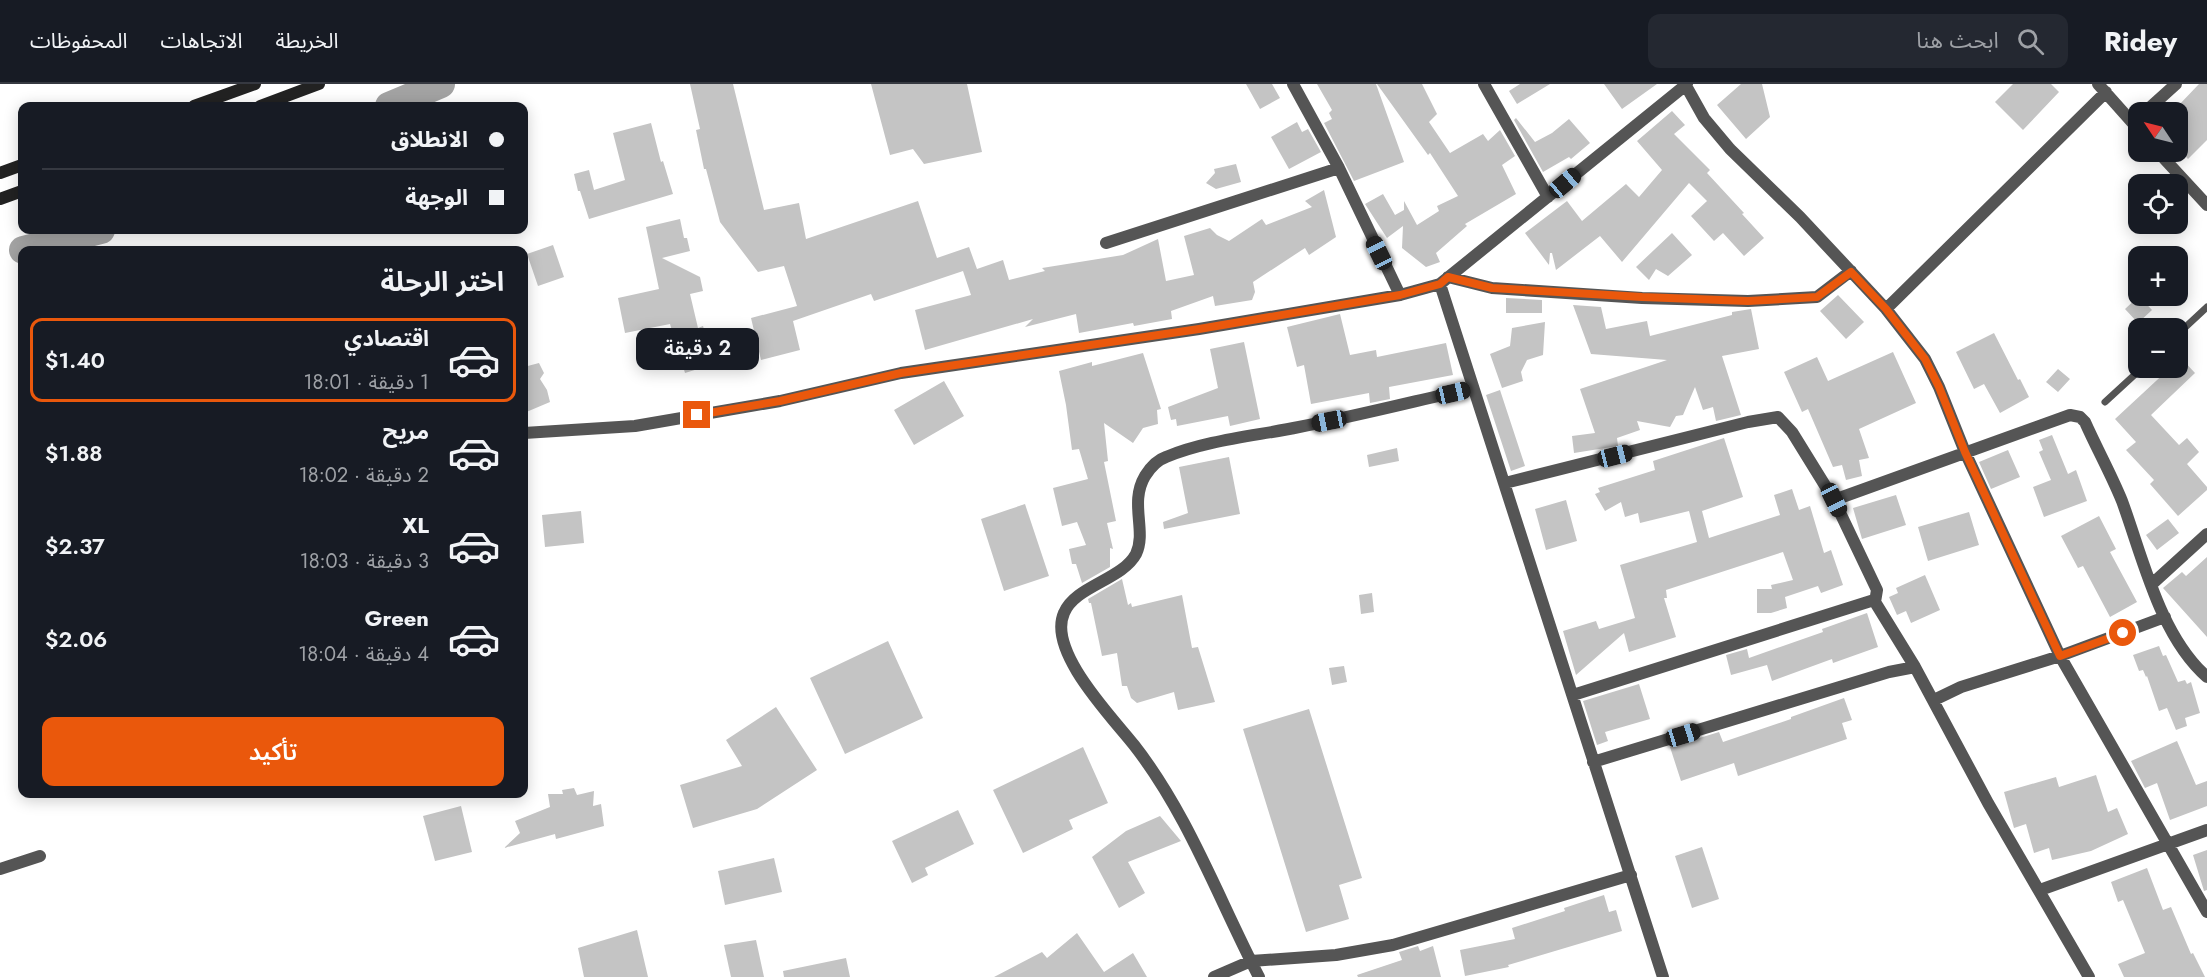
<!DOCTYPE html>
<html lang="ar">
<meta charset="utf-8">
<style>
:root{--surface:#171b24;--page:#242831;--text:#f1f3f6;--muted:#9ea1a6;--line:#363941;--accent:#ea580c}
body{margin:0;font-family:Jost,"Noto Sans Arabic",sans-serif;background:var(--page);color:var(--text);direction:rtl;height:100vh;display:flex;flex-direction:column;font-size:22px;white-space:nowrap}
*{box-sizing:border-box;margin:0}
p{font-size:20px;color:var(--muted)}
.icon{flex:none;width:33px;height:33px;fill:none;stroke:currentColor;stroke-width:2;stroke-linecap:round;stroke-linejoin:round}
.map{position:relative;flex:1;overflow:hidden;direction:ltr}
.drawer{position:absolute;left:18px;top:162px;width:510px;height:552px;display:flex;flex-direction:column;background:var(--surface);border-radius:12px;box-shadow:0 3px 15px #0003;direction:rtl}
.drawer>*{flex:none}
.top-card{position:absolute;left:18px;top:18px;width:510px;height:132px;border-radius:12px;box-shadow:0 3px 15px #0003;direction:rtl;display:grid;align-content:center;height:132px;padding:0 24px;background:var(--surface)}
.needle{width:39px;rotate:305deg}
.buttons{position:absolute;left:2128px;top:18px;display:grid;gap:12px}
.buttons a{display:grid;place-items:center;width:60px;height:60px;border-radius:12px;background:var(--surface);box-shadow:0 3px 15px #0003;font-size:30px}
.end{position:absolute;width:27px;height:27px;margin:-14px;border:8px solid #ea580c;background:#fff;box-shadow:0 0 0 3px #fff}
.from{border-radius:50%}
.bubble{position:absolute;height:42px;border-radius:12px;background:var(--surface);box-shadow:0 3px 15px #0003;font-size:20px;font-weight:600;line-height:42px;text-align:center;direction:rtl}
.car{position:absolute;width:18px;height:36px;margin:-18px -9px;border-radius:8px;box-shadow:0 0 4px 2px #0007;background:linear-gradient(#222 24%,#8ab4d8 0 40%,#222 0 76%,#8ab4d8 0 86%,#222 0)}
.top-card b{display:flex;align-items:center;gap:21px;height:57px;font-size:22px}
.top-card b+b{border-top:2px solid var(--line)}
.top-card i{width:15px;height:15px;background:var(--text)}
ul{padding:0;list-style:none}
li{display:flex;align-items:center;gap:18px;height:84px;margin:0 12px 9px;padding:0 12px;border:3px solid transparent;border-radius:12px}
li div{flex:1}
li b{display:block;font-size:22px}
li em{font-style:normal;font-weight:600}
li.active{border-color:var(--accent)}
li>.icon{width:54px;height:54px;stroke-width:1.5}
h2{padding:0 24px;font-size:27px;line-height:72px}
.primary-button{display:flex;gap:12px;margin-top:auto;padding:12px 24px}
.primary-button a{flex:1;height:69px;border-radius:12px;background:var(--accent);color:#fff;font-size:24px;font-weight:600;line-height:69px;text-align:center}
header{display:flex;align-items:center;gap:36px;box-sizing:border-box;height:84px;padding:0 30px;background:var(--surface);border-bottom:2px solid var(--line)}
header strong{font-size:28px}
nav{display:flex;gap:33px;margin-inline-start:auto;font-size:21px}
.search{width:420px;height:54px;background:var(--page);display:flex;align-items:center;gap:15px;box-sizing:border-box;padding:0 21px;border-radius:12px;color:var(--muted);font-size:22px}
.map>svg:first-child{display:block}
.lines{fill:none;stroke-linecap:round;stroke-linejoin:round}
.river{stroke:#a3a3a3;stroke-width:28}
.building{fill:#c4c4c4}
.service{stroke:#555;stroke-width:7}
.minor{stroke:#555;stroke-width:12}
.secondary{stroke:#222;stroke-width:12}
.route{stroke:#ea580c;stroke-width:8}
</style>
<header>
<strong>Ridey</strong>
<div class="search"><svg class="icon" aria-label="search" viewBox="0 0 24 24"><circle cx="10" cy="10" r="6"/><path d="M15 15l6 6"/></svg>ابحث هنا</div>
<nav><a>الخريطة</a><a>الاتجاهات</a><a>المحفوظات</a></nav>
</header>
<div class="map">
<svg width="2207" height="893" viewBox="0 0 2207 893">
<rect width="100%" height="100%" fill="#fff"/>
<g class="lines">
<path class="river" d="M389,22l52,-22
M23,166l78,-20"/>
</g>
<path class="building" d="M690,0h43l31,126 35,-7 7,36 112,-38 19,57 32,-11 8,22 26,-9 6,20 36,-9 -3,-3 81,-13 35,-16 8,42 28,-6 -10,-39 26,-8 7,7 12,6 33,-22 4,6 46,-18 -7,-6 19,-11 12,47 -27,18 -4,-7 -52,34 2,10 -3,8 -37,6 -2,-10 -42,15 1,8 -38,7 -1,-3 -54,10 -3,-19 -51,13 8,-8 -108,31 -10,-40 56,-15 -8,-24 -89,30 -3,-7 -78,27 7,29 -39,10 -10,-42 46,-12 -13,-40 -26,6 -38,-50 -14,-53h-2l-8,-39 4,-1z
M871,0h96l15,68 -58,12 -11,-15 -23,6z
M1246,0h26l8,14 -20,11z
M1317,0h59l28,78 -50,19 -30,-58 8,-4 -3,-6 3,-3z
M1377,0h45l15,30 -8,8 21,31 33,-19 5,7 12,-11 15,26 -13,9 14,29 -51,30 2,2 -31,27 4,9 -14,5 -24,-19 1,-22 -16,12 -22,-34 18,-10 12,21 9,-5v-9l13,24 22,-14 -2,-5 21,-10 -28,-43 -2,2z
M1520,0h30l-33,20 -8,-13z
M1604,0h53l-35,25z
M1741,0h21l8,33 -24,22 -29,-34z
M2013,0h38l8,8 -36,38 -28,-28z
M2199,0h8v56l-19,19 -10,-11v-42z
M1672,27l13,14 -11,9 36,36 -3,3 37,40 -2,1 22,24 -20,18 -21,-23 -9,8 -23,-25 16,-15 -18,-18 -67,79 -22,-26 -44,34 -4,-17h-2l-1,12 -24,-32 42,-32 15,20 44,-37 13,13 23,-27 -25,-29z
M1516,34l19,24 17,-9 17,-14 21,24 -19,16 -2,-2 -26,15 -29,-52z
M1297,38l5,10 6,-3 13,23 -32,17 -18,-32z
M651,39l10,39 2,-1 10,33 -84,25 -9,-28h-2l-4,-17 15,-4 5,20 31,-10 -12,-47z
M1236,80l5,18 -25,7 -10,-6 9,-10 -1,-4z
M680,135l4,19h3l3,13 -28,7 38,19 3,14 -13,3 8,34 5,-2 11,38 -29,9 -15,-49 -45,9 -7,-35 41,-9 -13,-62z
M1672,149l20,22 -24,21 -12,-7 -7,11 -13,-13z
M553,161l11,32 -26,9 -11,-32z
M1838,211l26,27 -18,17 -26,-28z
M2139,212l13,14 -14,13 -13,-14z
M1506,214l36,2v13h-36z
M1573,221l28,2 5,22 41,-8 3,15 82,-21v-3l19,-3 8,40 -37,7 19,59 -25,6 -3,-14 -10,3 -8,-23 -12,28 -7,1 -6,11 -33,-6 3,9 -23,8 1,8 -44,7 -2,-17 23,-3 -15,-44 87,-29 -76,-6z
M1340,230l10,41 26,-5 1,7 69,-14 7,32 -64,12 1,12 -20,4 -1,-10 -58,11 -7,-39 -7,2 -10,-40z
M1545,238l-2,33 -16,5 -6,12 2,9 -21,7 -12,-34 20,-8 2,-18z
M1994,249l24,47 2,-1 9,18 -29,16 -16,-29 -10,5 -18,-37z
M1244,258l16,77 -30,7 -2,-10 -51,10 -1,-7 -5,1 -3,-13 50,-19 -8,-39z
M1893,268l23,51 -57,26 10,29 -10,2 3,16 -16,4 -4,-15 -9,2 -25,-58 -6,3 -18,-40 33,-15 11,24z
M1143,269l18,56 -4,1 1,14 -15,4 -10,15 -29,-20 4,38 -4,1 12,59 -9,2 6,26 -3,-1v19l-28,16 -6,-19h-4l-3,-15 17,-4 -9,-23 -15,4 -9,-38 35,-9 -9,-30 -7,1 -6,-45 -7,-34 33,-9v4z
M2181,274l14,15 -44,42 28,30 8,-7 12,14 -12,12 20,23v3l-29,26 -28,-32 4,-4 -28,-30 10,-8 -21,-23 55,-51h8v-8z
M539,279l5,10 -4,6 7,11 3,12 -26,11v-46z
M2058,285l12,10 -12,13 -12,-10z
M944,297l20,35 -50,29 -20,-35z
M1500,306l25,76 -14,5 -25,-76z
M2052,351l16,39 8,-4 11,31 -43,16 -11,-30 18,-7 -12,-28 4,-2 -4,-10z
M1724,354l19,59 -41,14 7,27 71,-23 -6,-20 18,-6 7,21 11,-4 14,47 7,-3 12,35 -22,8 -3,-7 -33,11 2,11 -16,5h-14v-24h15l-1,-4 22,-5 -10,-28 -117,38 1,8h-3l12,39 -47,15 -5,-19 -48,42 -13,-44 33,-10 3,8 36,-11 -15,-53 77,-23 -8,-31 -49,12 -2,-10 -13,4 -4,-15 -16,9 -10,-17 5,-2 -2,-4 57,-18 -2,-9z
M1397,364l2,13 -30,6 -2,-12z
M2008,366l12,27 -29,12 -12,-27z
M1229,373l11,57 -76,15 -1,-7 25,-9 -9,-46z
M1896,411l10,30 -44,14 -9,-31z
M1566,416l11,41 -31,9 -11,-41z
M1025,420l24,72 -45,15 -23,-72z
M581,427l3,32 -39,4 -3,-32z
M1969,428l10,33 -51,16 -10,-34z
M2099,432l17,33 -6,3 27,50 -27,15 -27,-51 -5,2 -17,-32z
M2168,435l11,14 -22,17 -11,-15z
M2207,473v80l-44,-49 19,-16 4,4z
M1925,491l15,35 -29,13 -5,-12 -9,4 -8,-18 9,-4 -2,-5z
M1122,495l6,26 3,-2 1,4 50,-12 10,53 6,-1 17,55 -37,8 -4,-18 -37,11 -6,-5 -4,-12h-5l-5,-33 -15,3 -11,-53h-2l-1,-4z
M1372,509l2,19 -13,2 -2,-19z
M1867,529l11,34 -45,16 -1,-4 -60,22 -5,-16 -36,10 -5,-20 21,-6 2,9 74,-26 -1,-3z
M888,557l35,77 -78,36 -35,-76z
M2159,562l4,10 3,-1 12,27 7,-2 2,4 4,-2 9,31 -15,5 2,8 -11,4 -9,-22 -8,3 -12,-35 -1,1 -3,-7 -4,1 -6,-16z
M1344,582l3,16 -15,3 -3,-17z
M1639,600l11,35 -45,13 3,9 -11,4 -14,-44z
M1844,614l8,22 -10,3 5,16 -109,37 -4,-13 -53,18 -11,-34 49,-15 4,10 68,-23v-2z
M776,623l41,63 -60,39 -64,19 -13,-43 62,-19 -16,-26z
M1309,625l53,169 -23,7 10,34 -43,13 -63,-203z
M2177,657l19,44 11,-4v25l-37,14 -13,-37 -12,5 -14,-27z
M1083,663l25,56 -39,17 4,9 -50,24 -30,-63z
M2096,691l12,37 9,-4 11,26 -37,17 -39,9 -3,-12 -15,5 -8,-29 -12,4 -10,-36 52,-15 3,10z
M574,704l3,7 17,-4 -1,15 8,-2 3,22 -48,13 -1,-5 -51,14 16,-15 -5,-12 35,-14 -2,-13h15l-1,-4z
M461,722l11,46 -37,9 -12,-45z
M958,726l16,34 -49,24 3,7 -16,8 -20,-42z
M1160,732l21,25 -53,21 17,31 -26,15 -27,-51 34,-26z
M1702,763l17,52 -27,9 -17,-52z
M2207,766v40l-3,1 -11,-36z
M774,774l8,34 -57,13 -7,-34z
M2147,784l16,42 8,-3 20,47 2,-1 12,24h-81l-6,-13 27,-11 -22,-53 -5,2 -7,-20z
M1604,811l5,17 7,-2 6,21 -114,34 1,2 -44,9 -5,-26 55,-11 -3,-11 53,-17 -1,-3z
M637,846l11,47h-64l-6,-29z
M1077,849l27,39 29,-19 14,24h-153l48,-25 5,6z
M756,856l8,37h-33l-7,-32z
M1418,862l2,5 13,-5 8,31h-83l-1,-2 45,-15 -3,-8z
M846,874l4,19h-66l-1,-6z"/>
<g class="lines">
<path class="service" d="M2178,250l29,-27
M2105,318l37,-34"/>
<path class="minor" d="M1293,0l46,84 61,127
M1484,0l64,113
M1685,0l19,34 26,31 70,68 86,92 39,50 14,28 26,65 95,204 147,256
M2098,0l41,46
M2145,28l31,-28
M2158,68l49,53
M1106,159l233,-75
M1448,193l44,11 150,10 106,3 69,-4 34,-26
M1886,225l220,-217
M524,349l111,-7 145,-25 121,-28 298,-44 201,-34 40,-11
M1505,399l243,-61 30,-5 14,15 42,68 43,90 -2,12 -1,-2 -301,95
M1834,416l236,-85 10,2 5,5c12,27 26,52 37,79 21,57 38,135 85,176
M2152,500l55,-50
M1875,518l40,65 73,136 101,174
M1934,616l27,-13 99,-31 105,-39
M1593,678l296,-90 26,-5
M0,785l40,-13
M2040,806l167,-60
M1214,893l37,-16 85,-6 57,-10 238,-70
M1259,893c-40,-77 -71,-163 -125,-232 -22,-28 -87,-94 -70,-132 11,-27 58,-33 72,-59 11,-23 -7,-51 9,-78 5,-8 12,-16 21,-19 41,-17 89,-21 133,-30 58,-11 116,-26 174,-39
M1663,893l-223,-693 247,-200"/>
<path class="secondary" d="M194,22l61,-22
M260,22l59,-22
M0,89l22,-8
M0,115l22,-8"/>
</g>
<g class="lines">
<path class="route" d="M697,331l83,-14 121,-28 298,-44 201,-34 40,-11 8,-7 44,11 150,9 106,4 69,-4 34,-25 35,37 39,50 14,28 26,65 95,204 63,-23"/>
</g>
</svg>
<div class="buttons">
<a><svg class="needle" viewBox="-14 -14 28 28"><path d="M0-13l5 13h-10z" fill="#e53935"/><path d="M0 13l5-13h-10z" fill="#9ea1a6"/></svg></a>
<a><svg class="icon" aria-label="locate" viewBox="0 0 24 24"><circle cx="12" cy="12" r="6"/><path d="M12 2v4M12 18v4M2 12h4M18 12h4"/></svg></a>
<a>+</a>
<a>−</a>
</div>
<i class="end from" style="left:2123px;top:549px"></i>
<i class="end" style="left:697px;top:331px"></i>
<div class="bubble" style="left:636px;top:244px;width:123px">2 دقيقة</div>
<i class="car" style="left:1565px;top:99px;rotate:50deg"></i>
<i class="car" style="left:1379px;top:169px;rotate:334deg"></i>
<i class="car" style="left:1453px;top:309px;rotate:77deg"></i>
<i class="car" style="left:1329px;top:337px;rotate:259deg"></i>
<i class="car" style="left:1615px;top:372px;rotate:76deg"></i>
<i class="car" style="left:1834px;top:416px;rotate:154deg"></i>
<i class="car" style="left:1683px;top:651px;rotate:73deg"></i>
<div class="top-card">
<b><i class="from"></i>الانطلاق</b>
<b><i></i>الوجهة</b>
</div>
<section class="drawer">
<h2>اختر الرحلة</h2>
<ul>
<li class="active"><svg class="icon" aria-label="car" viewBox="0 0 24 24"><path d="M5 17H2v-5l4-1 3-4h7l3 4 3 1v5h-3M9 17h6M6 11h13"/><circle cx="7" cy="17" r="2"/><circle cx="17" cy="17" r="2"/></svg><div><b>اقتصادي</b><p>1 دقيقة · 18:01</p></div><em>$1.40</em></li>
<li><svg class="icon" aria-label="car" viewBox="0 0 24 24"><path d="M5 17H2v-5l4-1 3-4h7l3 4 3 1v5h-3M9 17h6M6 11h13"/><circle cx="7" cy="17" r="2"/><circle cx="17" cy="17" r="2"/></svg><div><b>مريح</b><p>2 دقيقة · 18:02</p></div><em>$1.88</em></li>
<li><svg class="icon" aria-label="car" viewBox="0 0 24 24"><path d="M5 17H2v-5l4-1 3-4h7l3 4 3 1v5h-3M9 17h6M6 11h13"/><circle cx="7" cy="17" r="2"/><circle cx="17" cy="17" r="2"/></svg><div><b>XL</b><p>3 دقيقة · 18:03</p></div><em>$2.37</em></li>
<li><svg class="icon" aria-label="car" viewBox="0 0 24 24"><path d="M5 17H2v-5l4-1 3-4h7l3 4 3 1v5h-3M9 17h6M6 11h13"/><circle cx="7" cy="17" r="2"/><circle cx="17" cy="17" r="2"/></svg><div><b>Green</b><p>4 دقيقة · 18:04</p></div><em>$2.06</em></li>
</ul>
<div class="primary-button"><a>تأكيد</a></div>
</section>
</div>
